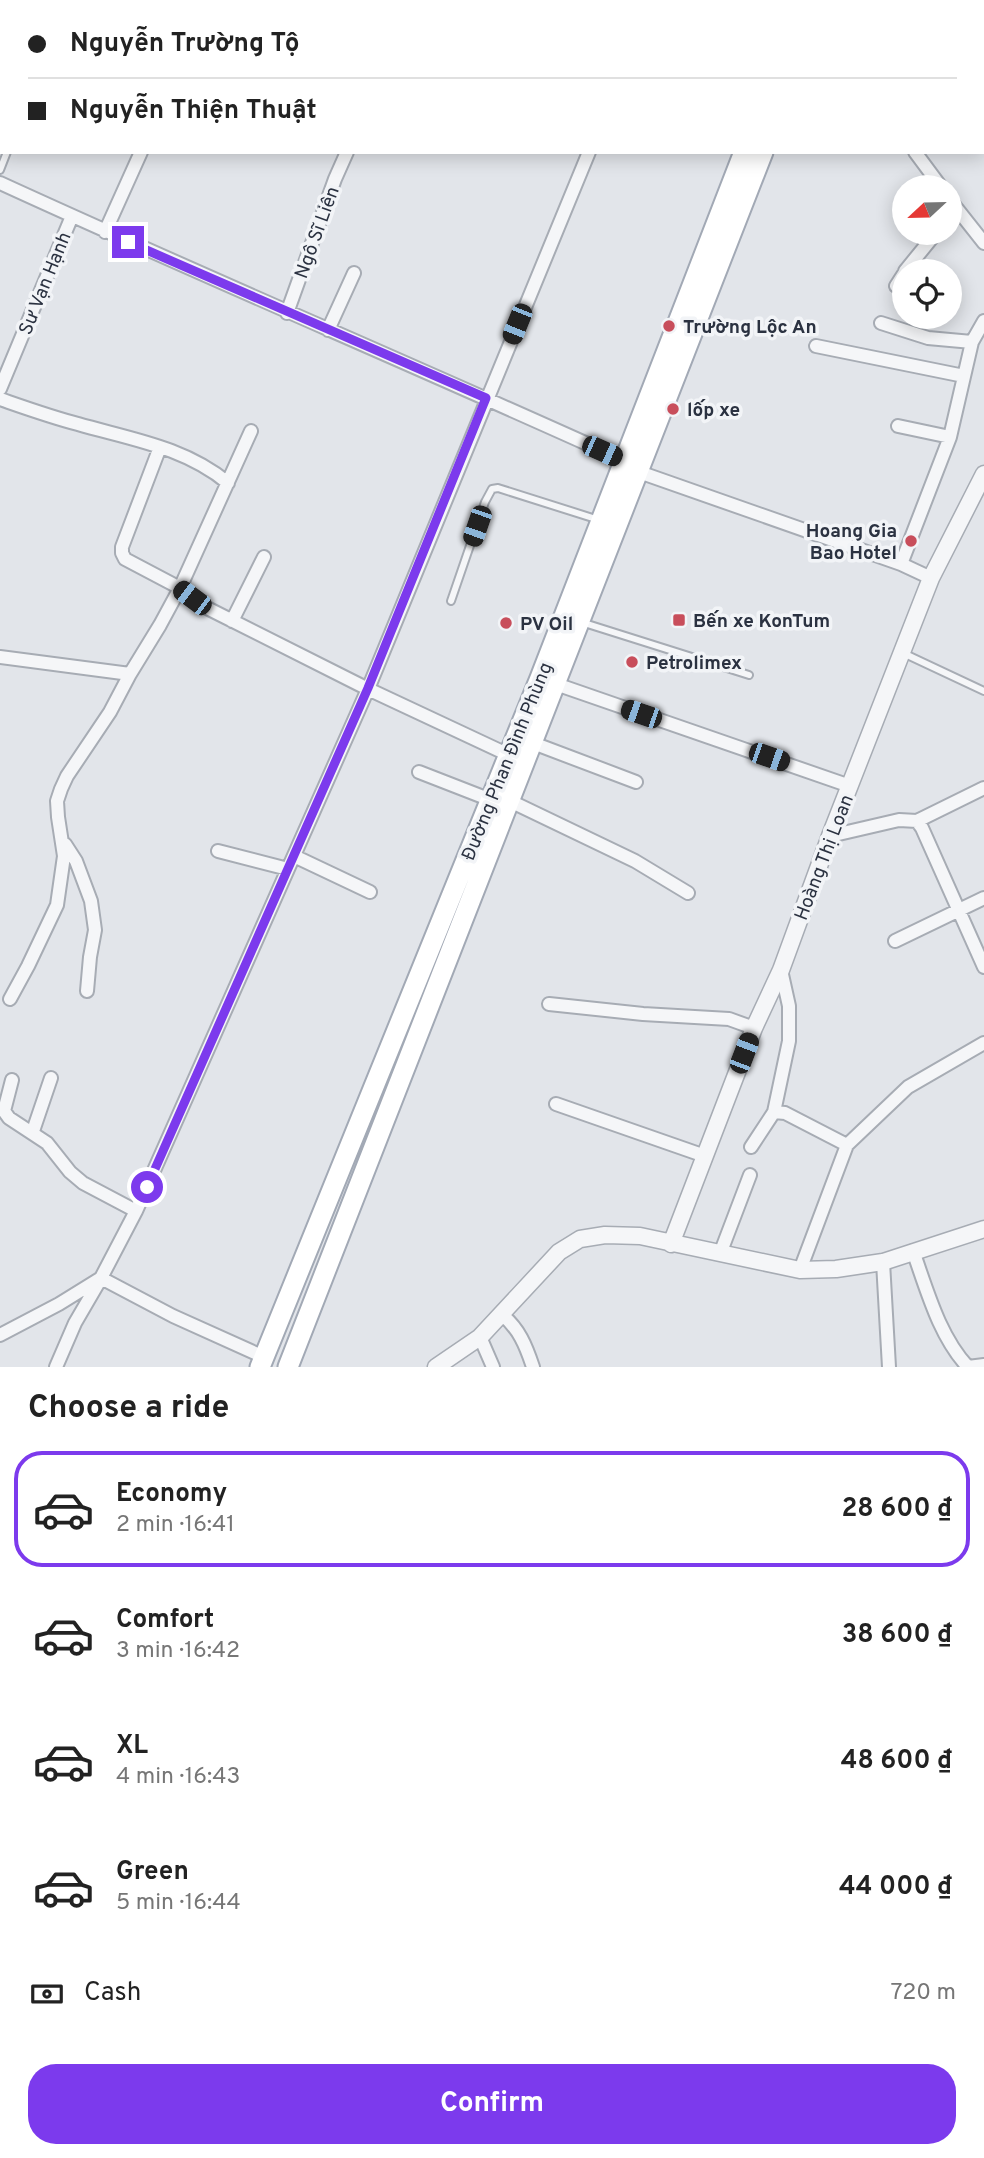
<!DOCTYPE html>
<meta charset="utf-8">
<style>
:root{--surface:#fff;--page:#f6f6f6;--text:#222;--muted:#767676;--line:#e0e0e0;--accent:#7c3aed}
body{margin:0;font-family:Overpass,sans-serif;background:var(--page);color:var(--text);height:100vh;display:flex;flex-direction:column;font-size:26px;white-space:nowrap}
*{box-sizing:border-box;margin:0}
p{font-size:23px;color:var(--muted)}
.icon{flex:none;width:38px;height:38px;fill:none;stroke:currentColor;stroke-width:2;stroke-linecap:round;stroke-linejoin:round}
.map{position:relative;height:1367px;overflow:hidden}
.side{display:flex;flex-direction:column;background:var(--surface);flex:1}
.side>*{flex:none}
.hud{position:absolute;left:0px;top:0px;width:985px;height:154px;box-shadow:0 4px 18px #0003;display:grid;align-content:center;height:154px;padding:0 28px;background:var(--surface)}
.needle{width:46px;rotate:248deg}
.controls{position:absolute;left:892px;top:175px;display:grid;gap:14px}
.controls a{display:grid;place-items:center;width:70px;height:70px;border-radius:50%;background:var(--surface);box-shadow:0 4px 18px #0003;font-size:35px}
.end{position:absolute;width:32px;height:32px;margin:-16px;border:9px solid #7c3aed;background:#fff;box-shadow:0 0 0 4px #fff}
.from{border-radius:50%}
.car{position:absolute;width:21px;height:42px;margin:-21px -10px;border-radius:9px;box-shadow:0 0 5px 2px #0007;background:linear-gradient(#222 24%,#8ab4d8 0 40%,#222 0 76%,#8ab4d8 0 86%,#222 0)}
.hud b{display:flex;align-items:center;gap:24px;height:66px;font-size:26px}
.hud b+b{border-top:2px solid var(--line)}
.hud i{width:18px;height:18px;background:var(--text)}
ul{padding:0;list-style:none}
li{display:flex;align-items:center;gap:21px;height:116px;margin:0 14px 10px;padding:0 14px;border:4px solid transparent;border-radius:28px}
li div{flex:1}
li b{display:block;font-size:26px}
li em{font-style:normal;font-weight:700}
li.selected{border-color:var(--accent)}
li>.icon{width:63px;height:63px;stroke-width:1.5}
h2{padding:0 28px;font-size:32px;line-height:84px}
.pay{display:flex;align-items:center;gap:18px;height:77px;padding:0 28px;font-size:26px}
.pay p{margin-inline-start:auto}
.button{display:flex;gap:14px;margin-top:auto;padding:14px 28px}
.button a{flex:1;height:80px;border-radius:28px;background:var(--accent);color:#fff;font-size:28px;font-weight:700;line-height:80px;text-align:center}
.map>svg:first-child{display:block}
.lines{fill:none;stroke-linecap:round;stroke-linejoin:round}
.service-casing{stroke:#a7acb4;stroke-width:10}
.minor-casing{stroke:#a7acb4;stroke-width:16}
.tertiary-casing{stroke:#a7acb4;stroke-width:19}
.primary-casing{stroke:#a2a9b5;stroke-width:23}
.service{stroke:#f5f6f8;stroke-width:6}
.minor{stroke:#f5f6f8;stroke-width:12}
.tertiary{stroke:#f5f6f8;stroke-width:16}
.primary{stroke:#fff;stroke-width:19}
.route{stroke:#7c3aed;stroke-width:9}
.poi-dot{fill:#c84e5b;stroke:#f2f4f7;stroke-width:2.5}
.labels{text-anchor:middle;stroke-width:7;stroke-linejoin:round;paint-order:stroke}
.street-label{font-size:19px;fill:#2b3241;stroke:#f2f4f7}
.poi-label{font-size:19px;font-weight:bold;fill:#2b3241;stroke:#f2f4f7;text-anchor:start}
</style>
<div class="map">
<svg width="984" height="1367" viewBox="0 0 984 1367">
<rect width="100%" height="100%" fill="#e2e5ea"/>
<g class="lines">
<defs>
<path id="service" d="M0,170l7,-18
M451,601l34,-99 7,-13 6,-1 101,32
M581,622l168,53
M903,653l81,38"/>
<path id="minor" d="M209,2l1,-2
M415,2l1,-2
M652,2l1,-2
M973,2l1,-2
M915,152l26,35
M0,183c207,95 418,184 625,278
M950,200l34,43
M105,232l36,-80
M905,271l31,-38
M896,286l9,-14
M287,313l48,-134 12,-27
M881,323l47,15 44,4
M328,330l26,-57
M816,346l148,30
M0,389l72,-173
M0,399c26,9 51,18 78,25 52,15 107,23 150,59
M898,426l52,11
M160,447l-38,100v6l3,6 55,29 25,19 163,82 141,66
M639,472l262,92 30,14
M901,564l49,-127 22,-95 12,-21
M232,621l32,-64
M0,657l130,17
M550,682l300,104
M533,743l103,39
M419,772l72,28
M510,801l125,60 53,32
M917,821l5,7 62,139
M830,836l69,-16 18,1 67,-33
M65,844l11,17 15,40 4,29 -5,27 -3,34
M218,851l70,18
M294,856l76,36
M895,941l89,-43
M10,999l18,-33 29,-61 7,-49 -6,-39 -1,-16 4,-12 6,-13 43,-64 20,-38 30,-49 20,-37 71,-157
M549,1004l94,10 86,5 25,9
M12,1080l-8,31 5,7 38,25 23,29 13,11 53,28
M556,1104l149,52
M774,1112l15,-71v-35l-8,-36
M33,1131l18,-53
M751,1147l23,-35 11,1 62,32
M913,1251c14,39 26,85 55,116l16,-2
M720,1254l30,-79
M883,1262l6,105
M800,1270l47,-125 61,-58 76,-44
M501,1314c18,14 25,32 32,53
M0,1335l59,-31 42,-26
M480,1337l13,30
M264,1357l-91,-41 -72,-38 35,-67 232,-522 221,-537
M56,1367l19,-44 25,-43"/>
<path id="tertiary" d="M671,1244l83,-216 27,-58 49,-134 101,-258 53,-104
M436,1367l44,-30 79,-85 21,-13 25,-4 35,1 160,34 36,-1 47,-7 101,-33"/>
<path id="primary" d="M802,2v-2
M822,2v-2
M260,1367l280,-689 204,-526
M288,1367l475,-1215"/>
</defs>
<use href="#service" class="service-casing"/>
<use href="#minor" class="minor-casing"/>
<use href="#tertiary" class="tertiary-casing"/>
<use href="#primary" class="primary-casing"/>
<use href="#service" class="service"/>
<use href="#minor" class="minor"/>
<use href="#tertiary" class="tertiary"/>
<use href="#primary" class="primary"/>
</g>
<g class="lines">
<path class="route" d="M128,242l358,156 -118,290 -221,499"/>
</g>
<g class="poi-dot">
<circle cx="669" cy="326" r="7"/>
<circle cx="673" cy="409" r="7"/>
<circle cx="911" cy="541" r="7"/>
<rect x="672" y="613" width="14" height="14" rx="3.5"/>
<circle cx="506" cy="623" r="7"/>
<circle cx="632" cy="662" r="7"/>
</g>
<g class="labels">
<g class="street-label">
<text transform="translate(316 232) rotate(-70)" y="7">Ngô Sĩ Liên</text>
<text transform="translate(44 283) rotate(-68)" y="7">Sư Vạn Hạnh</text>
<text transform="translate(506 761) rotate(-68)" y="7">Đường Phan Đình Phùng</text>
<text transform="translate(823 857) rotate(-69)" y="7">Hoàng Thị Loan</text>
</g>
<g class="poi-label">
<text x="683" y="333">Trường Lộc An</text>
<text x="687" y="416">lốp xe</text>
<text x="897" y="537" text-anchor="end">Hoang Gia<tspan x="897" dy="22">Bao Hotel</tspan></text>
<text x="693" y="627">Bến xe KonTum</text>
<text x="520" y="630">PV Oil</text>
<text x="646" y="669">Petrolimex</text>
</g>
</g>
</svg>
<div class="controls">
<a><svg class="needle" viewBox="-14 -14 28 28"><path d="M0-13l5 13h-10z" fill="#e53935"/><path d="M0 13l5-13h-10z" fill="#767676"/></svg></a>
<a><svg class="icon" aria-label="locate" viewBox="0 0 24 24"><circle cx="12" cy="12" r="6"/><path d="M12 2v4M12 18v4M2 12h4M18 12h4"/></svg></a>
</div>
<i class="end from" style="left:147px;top:1187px"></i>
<i class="end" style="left:128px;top:242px"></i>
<i class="car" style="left:517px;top:324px;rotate:202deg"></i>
<i class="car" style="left:602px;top:451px;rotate:114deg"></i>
<i class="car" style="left:477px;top:526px;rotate:199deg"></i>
<i class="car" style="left:192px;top:598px;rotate:307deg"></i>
<i class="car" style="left:641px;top:714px;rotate:289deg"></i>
<i class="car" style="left:769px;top:757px;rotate:109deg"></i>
<i class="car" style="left:744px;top:1053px;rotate:21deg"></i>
<div class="hud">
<b><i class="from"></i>Nguyễn Trường Tộ</b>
<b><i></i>Nguyễn Thiện Thuật</b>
</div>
</div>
<section class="side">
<h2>Choose a ride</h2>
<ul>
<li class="selected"><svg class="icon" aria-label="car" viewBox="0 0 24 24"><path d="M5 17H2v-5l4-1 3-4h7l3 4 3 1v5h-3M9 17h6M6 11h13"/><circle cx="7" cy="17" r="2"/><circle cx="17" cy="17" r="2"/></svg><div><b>Economy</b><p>2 min · 16:41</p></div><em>28 600 ₫</em></li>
<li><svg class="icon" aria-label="car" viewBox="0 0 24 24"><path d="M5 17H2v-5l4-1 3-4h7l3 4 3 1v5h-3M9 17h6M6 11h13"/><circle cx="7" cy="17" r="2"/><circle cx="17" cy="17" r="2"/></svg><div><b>Comfort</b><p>3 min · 16:42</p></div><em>38 600 ₫</em></li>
<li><svg class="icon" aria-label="car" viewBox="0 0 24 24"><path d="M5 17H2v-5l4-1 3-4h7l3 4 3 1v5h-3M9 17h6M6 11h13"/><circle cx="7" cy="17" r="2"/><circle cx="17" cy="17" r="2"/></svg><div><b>XL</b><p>4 min · 16:43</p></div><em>48 600 ₫</em></li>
<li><svg class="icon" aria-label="car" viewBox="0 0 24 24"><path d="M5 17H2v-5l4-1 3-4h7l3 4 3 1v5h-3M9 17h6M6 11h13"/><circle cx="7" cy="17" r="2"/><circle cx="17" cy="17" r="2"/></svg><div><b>Green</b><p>5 min · 16:44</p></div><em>44 000 ₫</em></li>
</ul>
<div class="pay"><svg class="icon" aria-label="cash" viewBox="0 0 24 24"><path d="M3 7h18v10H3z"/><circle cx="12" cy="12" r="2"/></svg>Cash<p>720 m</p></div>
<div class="button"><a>Confirm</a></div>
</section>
